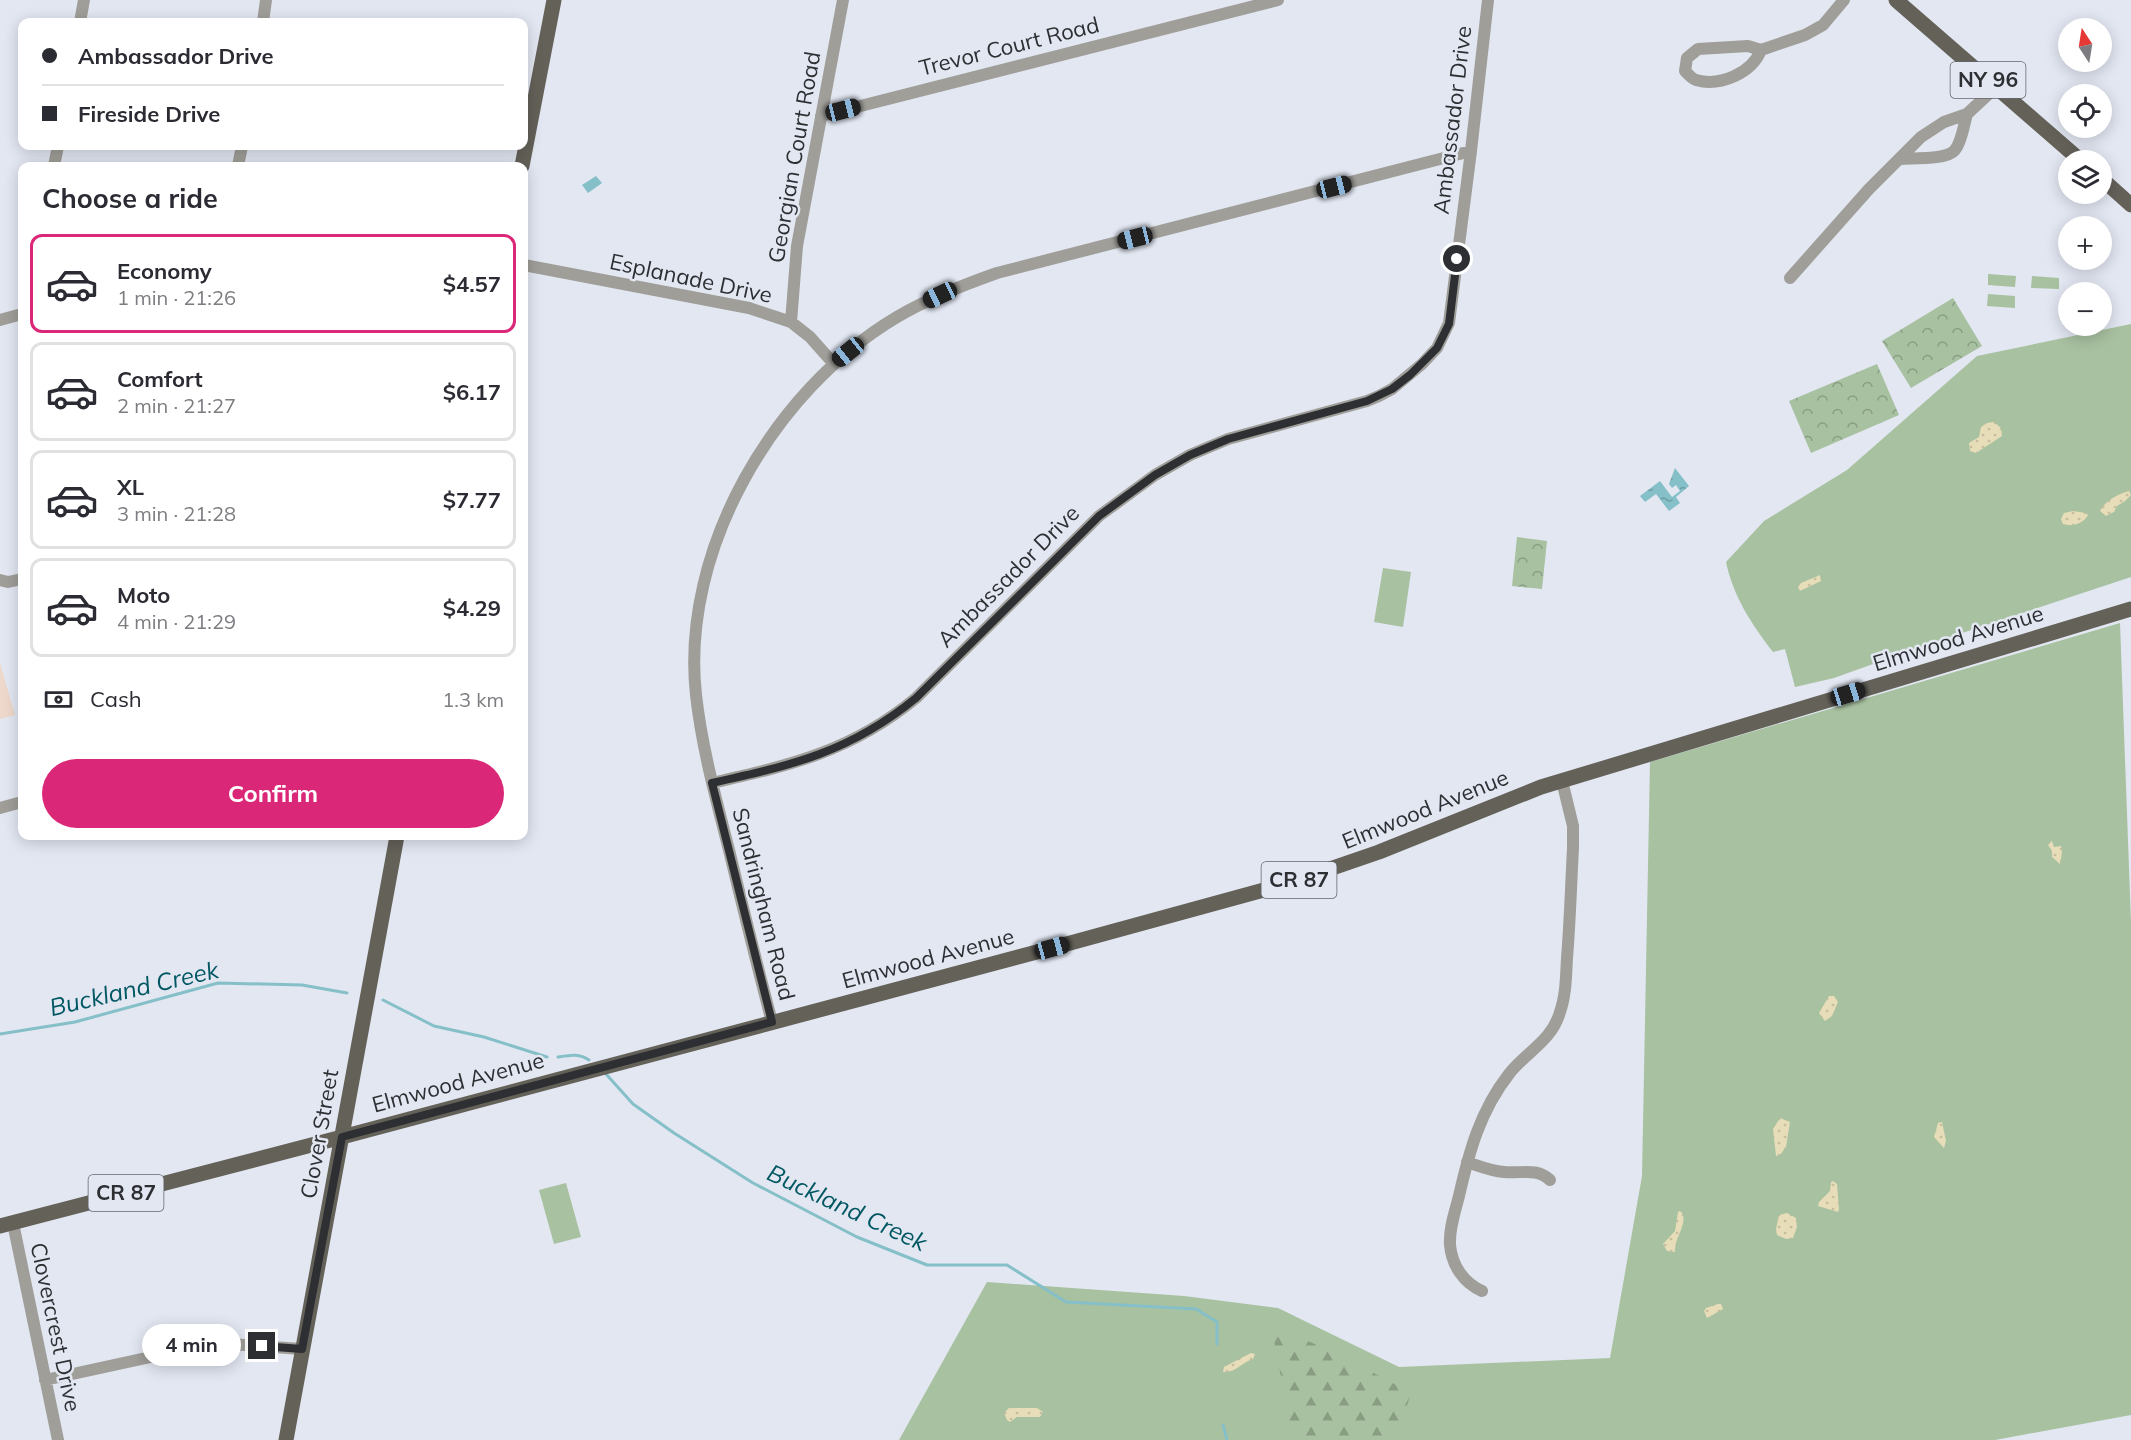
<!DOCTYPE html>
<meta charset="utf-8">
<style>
:root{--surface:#fff;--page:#f7f7f7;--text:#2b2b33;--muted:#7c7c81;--line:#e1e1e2;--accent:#db2777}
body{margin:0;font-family:Mulish,sans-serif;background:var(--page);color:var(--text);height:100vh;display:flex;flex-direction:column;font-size:22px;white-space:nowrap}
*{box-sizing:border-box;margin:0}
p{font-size:20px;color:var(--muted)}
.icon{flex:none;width:33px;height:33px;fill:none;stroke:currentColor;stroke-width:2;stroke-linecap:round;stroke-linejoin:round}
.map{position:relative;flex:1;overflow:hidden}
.sheet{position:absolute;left:18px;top:162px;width:510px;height:678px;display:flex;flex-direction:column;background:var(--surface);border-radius:12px;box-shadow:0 3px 15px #0003}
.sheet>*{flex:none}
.banner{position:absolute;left:18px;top:18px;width:510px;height:132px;border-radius:12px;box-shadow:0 3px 15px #0003;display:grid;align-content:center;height:132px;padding:0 24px;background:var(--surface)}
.needle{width:39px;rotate:348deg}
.tools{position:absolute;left:2058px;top:18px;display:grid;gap:12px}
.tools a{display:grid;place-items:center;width:54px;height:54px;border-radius:50%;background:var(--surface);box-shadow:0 3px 15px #0003;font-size:30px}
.end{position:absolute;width:27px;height:27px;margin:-14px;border:8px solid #2d2f33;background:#fff;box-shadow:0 0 0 3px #fff}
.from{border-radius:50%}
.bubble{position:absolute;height:42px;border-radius:21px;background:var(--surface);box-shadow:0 3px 15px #0003;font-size:20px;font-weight:700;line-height:42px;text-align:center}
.car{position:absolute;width:18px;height:36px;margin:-18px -9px;border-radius:8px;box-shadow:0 0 4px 2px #0007;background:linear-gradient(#222 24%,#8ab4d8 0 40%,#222 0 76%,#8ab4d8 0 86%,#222 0)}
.banner b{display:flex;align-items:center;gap:21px;height:57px;font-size:22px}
.banner b+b{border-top:2px solid var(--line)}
.banner i{width:15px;height:15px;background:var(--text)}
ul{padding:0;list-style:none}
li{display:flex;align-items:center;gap:18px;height:99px;margin:0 12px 9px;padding:0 12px;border:3px solid var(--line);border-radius:12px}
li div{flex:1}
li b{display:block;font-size:22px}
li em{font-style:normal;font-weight:700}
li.on{border-color:var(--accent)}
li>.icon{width:54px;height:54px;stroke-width:1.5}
h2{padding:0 24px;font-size:27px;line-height:72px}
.pay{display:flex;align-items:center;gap:15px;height:66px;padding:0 24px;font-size:22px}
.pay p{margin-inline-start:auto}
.action{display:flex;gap:12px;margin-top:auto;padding:12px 24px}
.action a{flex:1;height:69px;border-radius:36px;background:var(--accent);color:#fff;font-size:24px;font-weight:700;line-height:69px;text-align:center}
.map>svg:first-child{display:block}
.education{fill:#eed8cb}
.grass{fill:#a8c1a0}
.forest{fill:url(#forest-firs)}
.sand{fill:url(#sand-dots)}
.park{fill:url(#park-crowns)}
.water{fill:url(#water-ripples)}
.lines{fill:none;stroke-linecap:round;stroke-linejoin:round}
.stream{stroke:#85bfc8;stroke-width:3}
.minor{stroke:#9f9e99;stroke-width:12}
.major{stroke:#646159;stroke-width:15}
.route{stroke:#2d2f33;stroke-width:8}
.labels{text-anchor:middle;stroke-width:5;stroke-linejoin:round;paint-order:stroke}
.shield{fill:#e2e7f2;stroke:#63666c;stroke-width:1.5}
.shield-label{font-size:21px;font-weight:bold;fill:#2d2f33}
.street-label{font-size:22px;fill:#2d2f33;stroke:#e2e7f2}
.water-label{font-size:24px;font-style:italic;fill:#005762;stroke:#e2e7f2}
</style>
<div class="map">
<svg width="2131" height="1440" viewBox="0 0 2131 1440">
<defs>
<pattern id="forest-firs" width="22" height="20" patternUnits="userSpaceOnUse" patternTransform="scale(1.5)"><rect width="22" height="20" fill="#a8c1a0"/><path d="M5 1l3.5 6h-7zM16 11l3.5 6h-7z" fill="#899d83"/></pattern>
<pattern id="sand-dots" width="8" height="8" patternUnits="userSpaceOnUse" patternTransform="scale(1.5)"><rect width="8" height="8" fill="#e7ddb8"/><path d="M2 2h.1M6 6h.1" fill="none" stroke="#c6be9f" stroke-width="1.8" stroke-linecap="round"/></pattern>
<pattern id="park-crowns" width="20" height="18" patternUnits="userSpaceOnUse" patternTransform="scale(1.5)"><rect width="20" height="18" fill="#a8c1a0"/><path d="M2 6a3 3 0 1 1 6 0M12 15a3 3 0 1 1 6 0" fill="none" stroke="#899d83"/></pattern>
<pattern id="water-ripples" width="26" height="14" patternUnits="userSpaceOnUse" patternTransform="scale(1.5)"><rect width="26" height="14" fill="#85bfc8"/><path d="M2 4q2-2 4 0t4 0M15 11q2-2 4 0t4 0" fill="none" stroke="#6d9ca3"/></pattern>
</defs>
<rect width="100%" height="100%" fill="#e2e7f2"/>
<path class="education" d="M0,663l15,52 -15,4z"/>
<path class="grass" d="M1988,274l28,2 -1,11 -27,-2z
M2032,276l27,2v11l-28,-1z
M1988,294l27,2v12l-28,-2z
M2131,324v253l-205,68 -92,33 -39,9 -10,-38 -12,3c-21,-27 -40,-56 -47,-90l38,-41 83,-51 130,-114z
M1383,568l28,4 -8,55 -29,-5z
M2120,623l11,300v492l-136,25h-1096l88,-158 197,14 94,12 121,59 211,-9 32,-182 8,-414z
M566,1183l15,54 -27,7 -15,-54z"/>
<path class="forest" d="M1271,1325l69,30 71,38 -15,47h-108v-27z"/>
<path class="sand" d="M1994,422l7,6 1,8 -26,17 -6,-2 -1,-8 10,-6 2,-10 6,-4z
M2129,491l2,4 -6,6 -8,5 -3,6 -8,4 -6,-5c5,-10 18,-17 29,-20z
M2073,511l13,2 2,2c-5,9 -16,12 -25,9l-2,-5 3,-6z
M1820,575l1,6 -21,10 -2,-4 3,-4z
M2052,841l2,6 7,-1c2,6 0,12 -1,18l-8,-7v-6l-4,-6z
M1829,996h5l4,6 -6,14 -7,5 -6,-8z
M1780,1118l10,4 -4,25 -6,8 -4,1 -3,-27z
M1942,1122l4,19 -2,7 -10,-11 4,-14z
M1833,1181l4,3 2,25 -1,3 -20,-6 1,-4 11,-11 1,-9z
M1680,1211l3,3c3,14 -9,24 -8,38l-8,-1 -4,-7 12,-13 3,-19z
M1787,1213l9,5 1,9 -4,11 -7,1 -9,-4 -1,-6 3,-14z
M1718,1304h3l2,5 -16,9 -3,-7 2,-3z
M1251,1353l4,1 -2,5c-11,3 -17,14 -30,13l1,-5z
M1009,1408h28l6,4 -3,5h-23l-7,5 -3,-2 -3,-7z"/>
<path class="park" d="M1953,298l29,48 -71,42 -29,-47z
M1877,364l22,51 -88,38 -22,-52z
M1517,537l30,4 -5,48 -30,-3z"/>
<path class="water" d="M596,176l6,7 -14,10 -6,-8z
M1675,468l14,18 -13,11 4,6 -11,8 -13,-17 -11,8 -5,-6 20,-15 12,16 8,-6 -4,-6 -4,3 -3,-4z"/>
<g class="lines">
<path class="stream" d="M383,1000l51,26 50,11 63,20
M0,1034l75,-12 143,-39 84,2 45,8
M558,1057c12,-2 21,-4 31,3
M606,1074l27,30 41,29 79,50 104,54 70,28h80l59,37 130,7 21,13v22
M1223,1425l4,15"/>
<path class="minor" d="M80,22l4,-22
M263,22l3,-22
M1761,50c-9,23 -41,37 -65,30 -4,-1 -7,-5 -11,-9l2,-13 11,-9 50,-3 13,4 44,-15 18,-10 21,-25
M821,116l457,-116
M1900,159c14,-1 47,1 55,-9 7,-9 9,-26 12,-36
M54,166l4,-20
M238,166l4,-20
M524,265l225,43 42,14 19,15 24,27
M1790,278l79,-89 52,-52 23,-15 23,-8 29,-27
M0,320l22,-6
M791,322l6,-76 46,-246
M0,580l8,2 14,-3
M712,783c79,-18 140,-32 204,-85l183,-182 56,-41 35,-20 38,-16 139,-38 12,-5 13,-7 30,-25 15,-16 12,-25 22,-172 17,-151
M0,808l22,-6
M772,1022c-15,-57 -29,-114 -43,-172 -13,-51 -27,-102 -33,-155 -16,-145 78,-305 201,-378 32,-19 66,-32 100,-44l474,-122
M1467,1162c12,4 24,9 37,10 17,2 32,-5 46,8
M13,1223l45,217
M1482,1291c-18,-8 -30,-25 -32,-46 -1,-17 5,-33 9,-49 10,-44 21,-85 50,-122 17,-22 43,-33 51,-62 6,-17 6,-36 7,-54 3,-37 4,-73 6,-110v-22l-11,-45
M45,1380l170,-37 87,6"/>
<path class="major" d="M1896,0l184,160
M522,166l32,-166
M2102,179l29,26
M0,1226l342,-89 710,-189 237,-65 90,-31 162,-65 590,-178
M286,1440l111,-604"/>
</g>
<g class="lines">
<path class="route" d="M262,1346l40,3 40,-212 430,-115 -60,-239c81,-18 138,-31 204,-85l183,-182 56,-41 35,-20 38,-16 139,-38 25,-12 18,-14 27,-27 12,-24 8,-65"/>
</g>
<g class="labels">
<g class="shield">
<rect x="1950.5" y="62" width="75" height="36" rx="4.5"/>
<rect x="1261.5" y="862" width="75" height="36" rx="4.5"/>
<rect x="88.5" y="1175" width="75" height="36" rx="4.5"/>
</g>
<g class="shield-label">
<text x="1988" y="87">NY 96</text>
<text x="1299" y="887">CR 87</text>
<text x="126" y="1200">CR 87</text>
</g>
<g class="street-label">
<text transform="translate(1009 46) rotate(-14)" y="8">Trevor Court Road</text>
<text transform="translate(1452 120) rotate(-83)" y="8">Ambassador Drive</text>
<text transform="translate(794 157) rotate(-80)" y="8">Georgian Court Road</text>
<text transform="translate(691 278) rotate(12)" y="8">Esplanade Drive</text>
<text transform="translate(1008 576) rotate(-45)" y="8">Ambassador Drive</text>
<text transform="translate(1958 638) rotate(-17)" y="8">Elmwood Avenue</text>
<text transform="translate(1425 809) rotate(-22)" y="8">Elmwood Avenue</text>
<text transform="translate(764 904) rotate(76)" y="8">Sandringham Road</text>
<text transform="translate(928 958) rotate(-15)" y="8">Elmwood Avenue</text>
<text transform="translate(458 1082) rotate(-15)" y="8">Elmwood Avenue</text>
<text transform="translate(319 1134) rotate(-80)" y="8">Clover Street</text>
<text transform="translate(56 1327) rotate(78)" y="8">Clovercrest Drive</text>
</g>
<g class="water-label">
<text transform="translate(134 989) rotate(-13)" y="8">Buckland Creek</text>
<text transform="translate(847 1208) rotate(25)" y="8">Buckland Creek</text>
</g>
</g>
</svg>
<div class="tools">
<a><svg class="needle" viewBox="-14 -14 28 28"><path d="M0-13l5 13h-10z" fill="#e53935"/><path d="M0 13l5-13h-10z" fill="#7c7c81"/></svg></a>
<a><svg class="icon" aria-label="locate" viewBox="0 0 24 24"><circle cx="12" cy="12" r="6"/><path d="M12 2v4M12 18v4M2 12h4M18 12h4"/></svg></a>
<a><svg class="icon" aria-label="layers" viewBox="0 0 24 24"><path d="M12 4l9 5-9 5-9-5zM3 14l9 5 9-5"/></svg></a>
<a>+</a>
<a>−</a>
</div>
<i class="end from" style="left:1457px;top:259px"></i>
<i class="end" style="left:262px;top:1346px"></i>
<div class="bubble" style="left:142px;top:1324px;width:99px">4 min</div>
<i class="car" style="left:843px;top:110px;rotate:76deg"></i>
<i class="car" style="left:1334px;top:187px;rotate:76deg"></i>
<i class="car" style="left:1135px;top:238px;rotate:256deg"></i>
<i class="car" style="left:940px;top:295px;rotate:245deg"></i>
<i class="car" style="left:848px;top:352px;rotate:231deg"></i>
<i class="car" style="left:1848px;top:694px;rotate:73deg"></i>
<i class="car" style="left:1052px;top:948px;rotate:75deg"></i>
<div class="banner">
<b><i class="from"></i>Ambassador Drive</b>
<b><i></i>Fireside Drive</b>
</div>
<section class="sheet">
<h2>Choose a ride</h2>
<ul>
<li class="on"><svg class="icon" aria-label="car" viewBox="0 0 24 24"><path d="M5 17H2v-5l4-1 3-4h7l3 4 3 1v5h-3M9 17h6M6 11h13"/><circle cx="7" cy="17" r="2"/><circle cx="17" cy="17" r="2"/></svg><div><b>Economy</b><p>1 min · 21:26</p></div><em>$4.57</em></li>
<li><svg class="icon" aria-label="car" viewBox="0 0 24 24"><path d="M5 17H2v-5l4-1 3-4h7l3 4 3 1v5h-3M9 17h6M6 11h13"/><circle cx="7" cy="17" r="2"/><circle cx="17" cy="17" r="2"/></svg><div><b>Comfort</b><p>2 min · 21:27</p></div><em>$6.17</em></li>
<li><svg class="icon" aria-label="car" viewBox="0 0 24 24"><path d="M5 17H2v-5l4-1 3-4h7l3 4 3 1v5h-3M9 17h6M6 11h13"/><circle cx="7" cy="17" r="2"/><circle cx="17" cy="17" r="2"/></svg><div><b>XL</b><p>3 min · 21:28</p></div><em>$7.77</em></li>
<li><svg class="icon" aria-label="car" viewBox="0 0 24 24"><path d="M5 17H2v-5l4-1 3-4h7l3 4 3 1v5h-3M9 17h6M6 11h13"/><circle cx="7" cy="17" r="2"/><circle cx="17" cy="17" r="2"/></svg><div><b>Moto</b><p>4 min · 21:29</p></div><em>$4.29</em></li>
</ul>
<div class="pay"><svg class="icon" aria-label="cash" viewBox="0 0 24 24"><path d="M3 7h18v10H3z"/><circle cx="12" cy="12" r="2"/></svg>Cash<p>1.3 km</p></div>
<div class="action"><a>Confirm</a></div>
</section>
</div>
